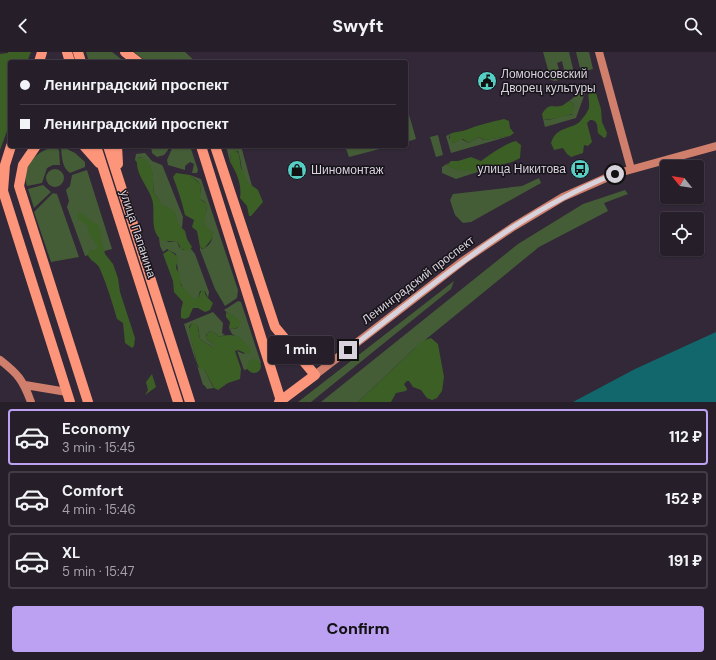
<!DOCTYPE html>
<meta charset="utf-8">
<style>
:root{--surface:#261e29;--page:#322b35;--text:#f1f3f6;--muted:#a4a2a8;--line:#423c46;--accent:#bca0f2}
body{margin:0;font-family:"DM Sans",sans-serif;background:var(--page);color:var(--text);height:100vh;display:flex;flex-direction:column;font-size:15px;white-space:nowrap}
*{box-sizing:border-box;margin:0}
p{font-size:13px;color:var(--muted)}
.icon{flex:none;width:22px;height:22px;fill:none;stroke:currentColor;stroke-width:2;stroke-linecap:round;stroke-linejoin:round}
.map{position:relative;height:350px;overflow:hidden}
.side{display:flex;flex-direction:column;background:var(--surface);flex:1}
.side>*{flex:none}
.top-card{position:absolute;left:8px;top:8px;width:400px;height:88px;border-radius:4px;box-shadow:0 1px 3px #0004,0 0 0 1px var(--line);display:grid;align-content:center;height:88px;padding:0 12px;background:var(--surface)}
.needle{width:26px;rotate:300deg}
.buttons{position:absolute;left:660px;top:108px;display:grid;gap:8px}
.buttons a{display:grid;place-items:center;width:44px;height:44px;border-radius:4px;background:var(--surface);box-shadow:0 1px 3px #0004,0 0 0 1px var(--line);font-size:20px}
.end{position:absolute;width:18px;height:18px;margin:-9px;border:5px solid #d8d2dc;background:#111;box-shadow:0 0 0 2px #111}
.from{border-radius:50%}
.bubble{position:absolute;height:28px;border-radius:4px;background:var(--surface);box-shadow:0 1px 3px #0004,0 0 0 1px var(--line);font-size:13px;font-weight:800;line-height:28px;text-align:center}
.top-card b{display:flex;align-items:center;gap:14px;height:38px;font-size:15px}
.top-card b+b{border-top:1px solid var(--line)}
.top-card i{width:10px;height:10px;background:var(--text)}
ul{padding:7px 0 0;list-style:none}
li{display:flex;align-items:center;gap:12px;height:56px;margin:0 8px 6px;padding:0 4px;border:2px solid var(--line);border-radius:4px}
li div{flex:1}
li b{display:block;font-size:15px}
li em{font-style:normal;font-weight:800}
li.active{border-color:var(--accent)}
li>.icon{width:36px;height:36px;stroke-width:1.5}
.cta{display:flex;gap:8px;margin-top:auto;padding:8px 12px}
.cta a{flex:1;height:46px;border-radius:4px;background:var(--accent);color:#111;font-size:16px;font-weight:800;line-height:46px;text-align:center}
header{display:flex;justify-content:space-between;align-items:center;height:52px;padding:0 12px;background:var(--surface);font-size:18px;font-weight:800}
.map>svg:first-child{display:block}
.green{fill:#455d37}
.forest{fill:#3c5f26}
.water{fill:#11676c}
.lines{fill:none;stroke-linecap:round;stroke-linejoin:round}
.secondary{stroke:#cf7f6b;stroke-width:8}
.primary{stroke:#fd957b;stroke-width:10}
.route{stroke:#d8d2dc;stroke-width:5}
.labels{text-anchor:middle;stroke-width:3;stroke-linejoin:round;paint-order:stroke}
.poi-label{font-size:12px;fill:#d8d2dc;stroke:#17131a;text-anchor:start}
.street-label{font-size:12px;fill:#d8d2dc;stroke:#17131a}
</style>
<header><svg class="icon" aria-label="back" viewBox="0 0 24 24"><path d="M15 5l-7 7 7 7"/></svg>Swyft<svg class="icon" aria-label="search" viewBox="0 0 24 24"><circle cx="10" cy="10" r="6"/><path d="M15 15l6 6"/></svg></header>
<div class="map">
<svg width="716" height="350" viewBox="0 0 716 350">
<rect width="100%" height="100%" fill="#322837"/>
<path class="green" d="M86,0h26l13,10h-36z
M134,0h51l11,10h-49z
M543,0h26l5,21 -1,3 -7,2 -4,-17 -5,2 5,16 -7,2 -4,-1z
M576,0h13l4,17 -12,3z
M582,39l3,2 -9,25 -31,9 -2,-8c9,3 18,-5 29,-4l2,-11 -5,-3z
M406,52l10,35 -10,3z
M450,82l-1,4 4,5 8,-4 8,4 9,-6 6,3 26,-4 -59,17 -5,-17z
M438,83l5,20 -7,2 -6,-20z
M151,94h17v4l-4,5 -7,2 -5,-4z
M173,94h17l8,24 -1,3h-5l2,-9 -4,-2 -5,4v4l-17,-5 -1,-5z
M226,94h15l11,40c-11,-6 -10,-22 -13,-32l-1,-3 -7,2 -1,9z
M345,94h46l-42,11z
M51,96h5l3,2 1,15h-7l-6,3 -5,15 -15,3c-6,-18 7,-33 24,-38z
M65,96l10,5 10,9v5l-15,6c-8,-5 -8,-16 -9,-25z
M145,101l7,8 10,4 1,2 20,50 -1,11c-11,-8 2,-15 -21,-23l-3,-7 -4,-4c-2,-14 2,-28 -13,-37l-3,1 -1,4 -2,-2 1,-6z
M448,111l-1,2c9,6 18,4 28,6l6,-4h12l-37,12 -14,-6v-6z
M46 126a9 9 0 1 1 18 0a9 9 0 1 1-18 0Z
M87,118l25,79 -27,7 -18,-49 2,-6 -3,-11 4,-4 2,-11z
M190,123l11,4 37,111 -1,8 -12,8 -10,-17 -15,-39v-3l2,2c7,-2 11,-9 11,-16l-6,-5 -4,-7 4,-13 -2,-6 -5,-3c0,-15 5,-12 -10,-24z
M539,126l2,5 -70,39 -8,1 -8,-8 -5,-15 3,-6 69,-8z
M43,133l8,7 -17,16 -6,-19z
M625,138l3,4 -24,9 4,8 -69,36 -125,102 -56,53h-37l197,-158 65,-40z
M53,141l4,1 22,63 -28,5 -17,-50z
M159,186l10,4 8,-1 2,6 4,3 8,-1 4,5 14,38 -1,6 -3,-7h-5l-2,7h-6c-14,-9 -14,-29 -16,-44l-9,-5 -4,3 -3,-6z
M454,229l-3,8 -140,113h-13z
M238,249l3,1 20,61 -13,-1v7l-4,1 -7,-19 7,3 4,-7 -7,-8 -9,-5 -3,-6 4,1 5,-1c-1,-12 -5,-11 -14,-18z
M213,260l10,11 -1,10 3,2 -7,2 -1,-3 -7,-3 -4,4 1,4 7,6v3l-14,-9 -2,-12 -6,-4 -3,4 8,40 7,2 9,18 1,1 -7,1 -3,-4h-1l-19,-61z"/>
<path class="forest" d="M8,0h23l-4,10h-17v61l-10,27v-96l8,-1z
M594,33l2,1v7l5,16 1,13 5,11 -1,4 -2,1 -6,-5c-1,-5 1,-13 -8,-13l-3,3 5,19 -4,4 -4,-1 -1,8 -12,4 -4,-3 -4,-6 -9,2 -3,-7c6,-19 23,-12 31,-24 2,-2 6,-8 7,-11 1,-10 -4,-13 5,-23z
M569,49l5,3 -1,10c-9,2 -22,7 -30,5l-1,-5c7,-12 10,-6 19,-8 3,-1 6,-4 8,-5z
M504,67l5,2 1,7 4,5 -4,3 -25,4 -7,-3 -9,6 -6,-4 -10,4 -3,-2v-7c6,-3 11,-2 16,-4 12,-5 25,-8 38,-11z
M516,89l5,4 -1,13c-15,9 -32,7 -47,14 -9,-2 -18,-1 -26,-7l4,-4h7l13,-4 10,4c8,-6 25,-18 35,-20z
M235,98l4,4 2,14 4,7 2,7 11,8 5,12 -12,14h-2l-2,-10 -7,-8c2,-13 -3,-25 -10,-36l1,-9z
M141,105c16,7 11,24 13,37l4,4 4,7 12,5 5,15 6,6 2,8 5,8 -3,4 -8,-2 -4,-8h-13c-16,-7 -8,-30 -12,-42 -4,-13 -17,-25 -15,-40z
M176,121l14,2 11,10 -1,14 7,5c0,17 -9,15 6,29v4l-9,12 -4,-2 -3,-16 -5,-4 2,-7 -9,-5c-3,-13 -7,-25 -12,-38z
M80,160l19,14 6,28 8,10 5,14 2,14 15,46 -1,8 -2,2 -7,-5 -2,-20 -6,-4c-5,-17 -10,-34 -17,-50 -2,-7 -16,-10 -11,-19l8,-1 1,-3 -3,-1 -1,-5 -4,-3 -3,-12 -9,-5 -1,-5z
M169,198l9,7 -2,11 4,7 1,10 12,13h5l4,-9 2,1 2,6 7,7 -3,7 -5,2 -7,-4h-5l-4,9 -4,2 -4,-1v-8l2,-8 -9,-10 -1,-11 -10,-27z
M226,260l9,4 6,6 -2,5 -6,2 -4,-1 1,-6 -4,-5z
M192,271l5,1 3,15 14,9v-3l-8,-7 1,-4 3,-3 7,3 1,3c17,-5 24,-1 33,14l-2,4 -11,-5 -3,1 6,18 -1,10 -12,4 -10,7 -4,-2 -10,-19h-4c-4,-4 -9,-32 -11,-40z
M431,286l7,6 6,33 -2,14 -5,7 -5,2 -5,-2 -6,-8 -8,-3 -4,-6h-2l-3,3 3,5 -1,2 -10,2 -5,9h-33l56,-53 8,-8z
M247 314a7 7 0 1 1 14 0a7 7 0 1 1-14 0Z
M152,322l4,13 -11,8 3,-5 -2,-8z"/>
<path class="water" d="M716,280v70h-143l62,-33z"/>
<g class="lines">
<path class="secondary" d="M599,0l32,117
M0,308c18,14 23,20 31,42
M315,323l149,-115 49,-33 50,-30 52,-23 101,-28
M25,333l42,7"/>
<path class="primary" d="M67,0l3,10
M78,0l3,10
M125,0l13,10
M39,10l3,-10
M11,94l-6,19 -2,26 67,211
M36,94l-13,19 -4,21 69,216
M84,94l15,17
M96,94l82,256
M108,94l82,256
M117,94l1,18
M201,94l80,255
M215,94l60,181 40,48 -36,27"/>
</g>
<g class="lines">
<path class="route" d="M348,298c85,-65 167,-137 267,-176"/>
</g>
<defs>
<symbol id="civic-disc" viewBox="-11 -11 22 22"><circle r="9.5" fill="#56cec3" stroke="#17131a"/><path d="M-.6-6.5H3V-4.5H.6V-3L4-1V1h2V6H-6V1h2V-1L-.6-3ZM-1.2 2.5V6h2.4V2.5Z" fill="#111"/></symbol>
<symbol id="bus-disc" viewBox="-11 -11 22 22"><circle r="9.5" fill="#56cec3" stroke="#17131a"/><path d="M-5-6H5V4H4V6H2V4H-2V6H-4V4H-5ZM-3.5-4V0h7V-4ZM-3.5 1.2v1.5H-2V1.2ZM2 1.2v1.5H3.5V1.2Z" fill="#111"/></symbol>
<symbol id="shop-disc" viewBox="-11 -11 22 22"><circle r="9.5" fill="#56cec3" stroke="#17131a"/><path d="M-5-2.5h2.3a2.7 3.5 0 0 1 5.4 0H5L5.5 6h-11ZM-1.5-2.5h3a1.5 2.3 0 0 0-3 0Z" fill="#111"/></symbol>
</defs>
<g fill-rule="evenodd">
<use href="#civic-disc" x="476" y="18" width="22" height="22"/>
<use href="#bus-disc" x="569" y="106" width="22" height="22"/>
<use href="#shop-disc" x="286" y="107" width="22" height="22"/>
</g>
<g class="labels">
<g class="poi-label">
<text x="501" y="26">Ломоносовский<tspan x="501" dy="14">Дворец культуры</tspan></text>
<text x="566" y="121" text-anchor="end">улица Никитова</text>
<text x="311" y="122">Шиномонтаж</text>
</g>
<g class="street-label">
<text transform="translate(138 182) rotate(72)" y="4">улица Папанина</text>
<text transform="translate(418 228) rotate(-37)" y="4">Ленинградский проспект</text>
</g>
</g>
</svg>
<div class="buttons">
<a><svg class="needle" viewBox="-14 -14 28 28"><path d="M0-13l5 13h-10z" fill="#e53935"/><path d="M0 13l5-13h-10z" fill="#a4a2a8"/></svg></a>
<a><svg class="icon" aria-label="locate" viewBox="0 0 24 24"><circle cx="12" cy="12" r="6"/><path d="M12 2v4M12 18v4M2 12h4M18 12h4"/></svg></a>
</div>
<i class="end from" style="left:615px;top:122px"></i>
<i class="end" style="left:348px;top:298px"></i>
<div class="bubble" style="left:268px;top:284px;width:66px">1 min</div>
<div class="top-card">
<b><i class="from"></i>Ленинградский проспект</b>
<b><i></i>Ленинградский проспект</b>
</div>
</div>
<section class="side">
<ul>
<li class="active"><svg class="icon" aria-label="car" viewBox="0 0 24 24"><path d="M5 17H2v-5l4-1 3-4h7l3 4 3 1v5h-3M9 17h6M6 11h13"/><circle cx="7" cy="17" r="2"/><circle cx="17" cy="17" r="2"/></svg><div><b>Economy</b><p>3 min · 15:45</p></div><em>112 ₽</em></li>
<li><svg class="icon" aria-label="car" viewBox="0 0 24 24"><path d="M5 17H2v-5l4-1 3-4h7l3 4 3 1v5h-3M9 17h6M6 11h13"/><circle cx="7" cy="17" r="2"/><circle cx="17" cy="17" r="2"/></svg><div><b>Comfort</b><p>4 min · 15:46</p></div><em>152 ₽</em></li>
<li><svg class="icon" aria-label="car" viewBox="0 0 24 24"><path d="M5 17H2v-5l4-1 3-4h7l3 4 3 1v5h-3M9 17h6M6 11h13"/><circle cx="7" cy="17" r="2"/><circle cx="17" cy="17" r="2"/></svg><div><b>XL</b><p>5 min · 15:47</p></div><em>191 ₽</em></li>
</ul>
<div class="cta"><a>Confirm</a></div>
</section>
